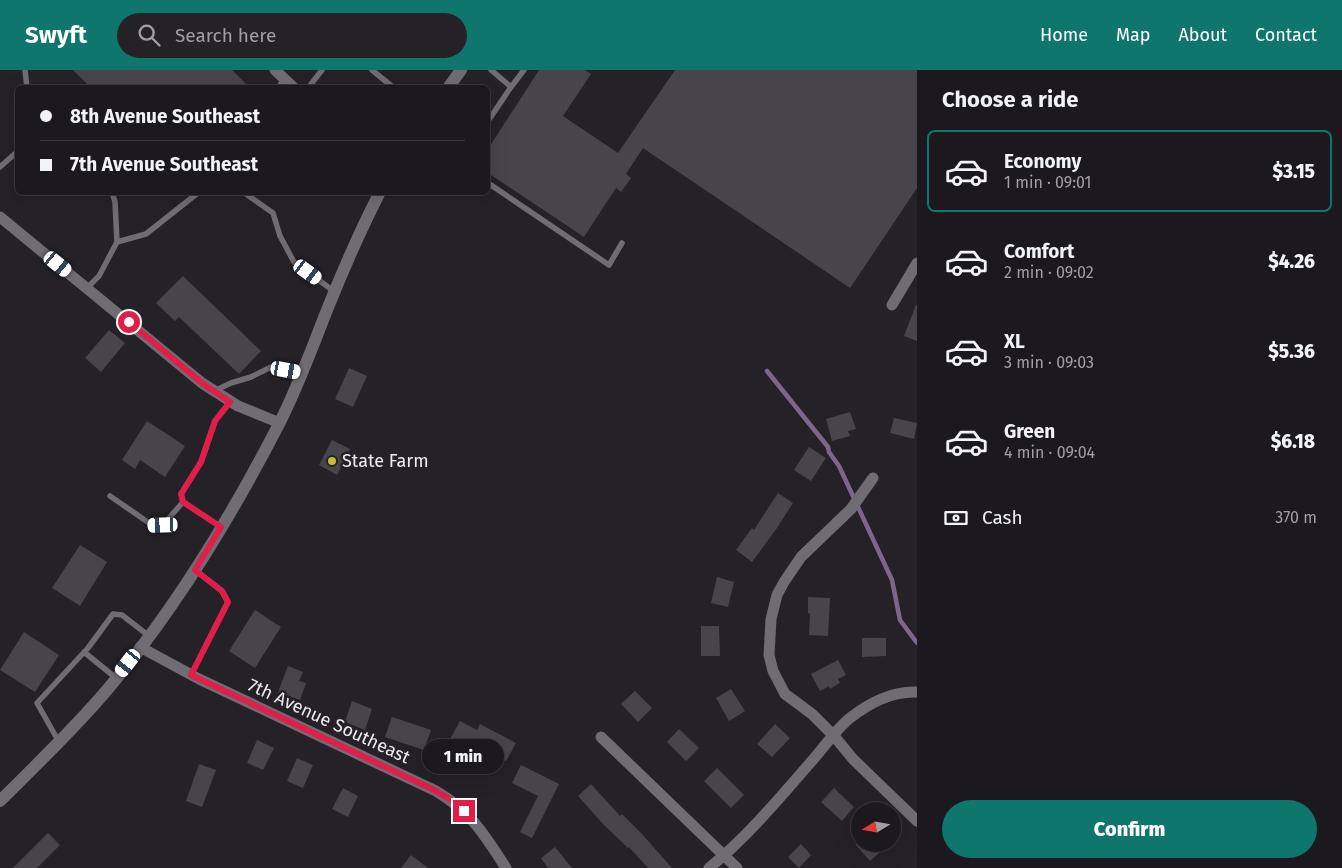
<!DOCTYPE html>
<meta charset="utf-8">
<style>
:root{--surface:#1b191d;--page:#242226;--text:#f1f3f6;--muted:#a0a0a4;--line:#39383b;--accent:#0f766e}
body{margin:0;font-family:"Fira Sans",sans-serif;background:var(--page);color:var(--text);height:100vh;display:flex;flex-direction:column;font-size:19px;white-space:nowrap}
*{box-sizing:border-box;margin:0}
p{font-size:16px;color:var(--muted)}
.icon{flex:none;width:28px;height:28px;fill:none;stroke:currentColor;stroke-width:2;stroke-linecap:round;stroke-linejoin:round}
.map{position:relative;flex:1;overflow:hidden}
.details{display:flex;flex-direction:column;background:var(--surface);width:425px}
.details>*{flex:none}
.banner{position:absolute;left:15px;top:15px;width:475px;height:110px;border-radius:8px;box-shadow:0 5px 20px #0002,0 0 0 1px var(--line);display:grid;align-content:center;height:110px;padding:0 25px;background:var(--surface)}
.needle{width:32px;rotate:259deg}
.tools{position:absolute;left:851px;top:732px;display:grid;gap:10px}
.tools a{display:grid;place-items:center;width:50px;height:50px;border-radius:50%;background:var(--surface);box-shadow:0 5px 20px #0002,0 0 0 1px var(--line);font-size:25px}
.end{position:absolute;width:22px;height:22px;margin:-11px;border:6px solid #e11d48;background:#fff;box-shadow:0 0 0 2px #fff}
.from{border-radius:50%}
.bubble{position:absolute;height:35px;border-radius:18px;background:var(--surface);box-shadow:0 5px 20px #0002,0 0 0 1px var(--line);font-size:16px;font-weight:800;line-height:35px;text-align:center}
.car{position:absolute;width:15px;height:30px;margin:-15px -8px;border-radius:6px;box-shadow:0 0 4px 1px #0007;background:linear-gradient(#fff 24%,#345 0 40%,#fff 0 76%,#345 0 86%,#fff 0)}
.banner b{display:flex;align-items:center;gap:18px;height:48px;font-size:19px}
.banner b+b{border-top:1px solid var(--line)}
.banner i{width:12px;height:12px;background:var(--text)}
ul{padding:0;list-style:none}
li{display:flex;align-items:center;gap:15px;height:82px;margin:0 10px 8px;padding:0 15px;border:2px solid transparent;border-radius:8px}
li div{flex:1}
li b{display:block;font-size:19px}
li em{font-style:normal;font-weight:800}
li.on{border-color:var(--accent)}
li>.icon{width:45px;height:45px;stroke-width:1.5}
h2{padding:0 25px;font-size:22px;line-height:60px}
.pay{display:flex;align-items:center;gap:12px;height:55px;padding:0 25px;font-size:19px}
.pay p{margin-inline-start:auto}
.button{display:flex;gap:10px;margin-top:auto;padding:10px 25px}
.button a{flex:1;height:58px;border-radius:30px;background:var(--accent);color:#fff;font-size:20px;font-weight:800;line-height:58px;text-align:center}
header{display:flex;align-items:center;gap:30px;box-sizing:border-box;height:70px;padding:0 25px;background:var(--accent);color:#fff}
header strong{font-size:24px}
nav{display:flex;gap:28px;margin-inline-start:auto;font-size:18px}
.search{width:350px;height:45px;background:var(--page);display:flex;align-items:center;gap:12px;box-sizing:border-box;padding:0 18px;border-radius:28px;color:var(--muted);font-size:19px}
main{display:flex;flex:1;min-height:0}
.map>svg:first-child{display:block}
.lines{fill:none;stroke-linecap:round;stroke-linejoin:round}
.stream{stroke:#7c668e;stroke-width:4.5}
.building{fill:#48444b}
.service{stroke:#706c73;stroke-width:5.5}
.minor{stroke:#706c73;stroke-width:11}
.secondary{stroke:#706c73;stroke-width:12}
.route{stroke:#e11d48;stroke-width:6}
.poi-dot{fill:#ceb837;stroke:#242127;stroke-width:2}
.labels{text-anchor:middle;stroke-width:5;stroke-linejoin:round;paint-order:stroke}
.poi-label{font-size:18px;fill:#eeecf0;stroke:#242127;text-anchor:start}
.street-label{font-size:18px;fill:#eeecf0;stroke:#242127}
</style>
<header>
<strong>Swyft</strong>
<div class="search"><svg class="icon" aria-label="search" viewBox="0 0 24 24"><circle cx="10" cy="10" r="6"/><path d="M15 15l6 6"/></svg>Search here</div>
<nav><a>Home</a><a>Map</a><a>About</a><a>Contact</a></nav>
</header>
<main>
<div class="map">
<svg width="917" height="798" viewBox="0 0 917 798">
<rect width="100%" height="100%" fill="#242127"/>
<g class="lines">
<path class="stream" d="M767,301l61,76 1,5 10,14 53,114 8,40 17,23"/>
</g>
<path class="building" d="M73,0h159l18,18h-159z
M539,0h46l6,4 -28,42 55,37 57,-83h242v118l-67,100 -207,-140 -17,26 5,4 -10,14 -5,-4 -32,49 -96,-64v-24z
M183,206l78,75 -22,23 -60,-57 -4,4 -19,-18z
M916,235h1v36l-13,-5z
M109,260l16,13 -24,29 -16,-14z
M349,298l18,8 -14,31 -18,-8z
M850,342l6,17 -8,2 2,5 -18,5 -6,-22z
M894,348l23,5 -3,16 -24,-6z
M147,351l38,25 -20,31 -25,-17 -5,9 -13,-9z
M332,370l18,9 -13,26 -18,-10z
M809,377l17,11 -15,23 -17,-11z
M778,423l15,10 -16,25 -25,34 -16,-12 16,-22 2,2z
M80,475l27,17 -27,44 -28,-18z
M717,507l17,5 -6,25 -17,-4z
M808,527l22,1 -2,38 -19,-1 1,-21 -2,-1z
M255,540l26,17 -26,41 -26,-17z
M701,556h18l1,30h-19z
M24,562l35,23 -24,37 -35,-22z
M862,568h24v18l-24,1z
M838,590l8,15 -8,4 2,4 -10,6 -1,-3 -9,5 -9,-17z
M288,596l15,6 -4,9 7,2 -6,17 -22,-8z
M731,619l14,22 -16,10 -13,-23z
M635,621l17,17 -14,14 -17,-18z
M352,631l20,8 -7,21 -20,-8z
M392,647l39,13 -7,20 -39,-13z
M460,651l17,9 3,-6 36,19 -10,18 -36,-19 -13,25 -17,-10z
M775,654l15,14 -18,19 -15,-13z
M679,659l20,19 -13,13 -19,-19z
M257,670l17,8 -11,22 -16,-7z
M297,688l16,7 -10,23 -16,-7z
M199,694l17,6 -14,37 -16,-6z
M521,695l38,19 -27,54 -12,-6 18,-36 -26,-13z
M717,698l27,27 -13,13 -27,-27z
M591,714l29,32 2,-2 20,20 30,34h-24l-19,-21 -1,1 -25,-24 -25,-28z
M343,718l15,8 -10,21 -16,-8z
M834,718l20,19 -12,14 -21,-19z
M48,763l12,12 -23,23h-24z
M801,774l10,11 -12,13 -11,-11z
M855,774h34l-19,17z
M555,777l17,21h-24l-7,-10z
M411,785l17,13h-27z"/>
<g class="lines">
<path class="service" d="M25,0l2,18
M372,0l22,18
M511,17l13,-17
M278,18l6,-9
M308,18l14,-18
M488,51l23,-34 -20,-17
M0,97l18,-16
M488,113l121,82 13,-22
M246,122v2l27,19 7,23 14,26 41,30
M117,172l29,-8 53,-42
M87,218l12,-12 18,-34 -2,-40 -3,-10
M214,321l17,-8 20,-6 20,-10 31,6
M110,426l42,29h11l20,-23
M221,457l-38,-25 -2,-8 20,-32 14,-41 15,-19
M84,582l32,26
M191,605l37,-73 -6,-11 -27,-21
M59,672l-22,-39 51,-55 25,-34 9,1 27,21"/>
<path class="minor" d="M275,0l19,18
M0,147l202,166 36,23 42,17
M892,235l25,-42
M873,408l-22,31 -50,48 -17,25 -7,13 -6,24 -2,36 4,16 12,23 27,20 22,22 19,23 64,62
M140,577l59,32 237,112c35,21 48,43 70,77
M601,667l136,131
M709,798c37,-30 69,-68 101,-105 13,-14 25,-33 40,-45 19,-15 43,-27 67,-26"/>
<path class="secondary" d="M448,18l13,-18
M0,731c36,-36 74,-72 107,-111 68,-80 124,-173 172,-266 19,-37 33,-76 48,-114 16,-40 33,-79 53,-118"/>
</g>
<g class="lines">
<path class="route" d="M129,252l73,61 28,19 -15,19 -14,41 -20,32 2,8 38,25 -26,43 27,21 6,11 -37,73 245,116 15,9 13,11"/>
</g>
<circle class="poi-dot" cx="332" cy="391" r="5"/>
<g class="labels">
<g class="poi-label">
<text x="342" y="397">State Farm</text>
</g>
<g class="street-label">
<text transform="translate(329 651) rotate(25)" y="6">7th Avenue Southeast</text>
</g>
</g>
</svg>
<div class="tools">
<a><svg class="needle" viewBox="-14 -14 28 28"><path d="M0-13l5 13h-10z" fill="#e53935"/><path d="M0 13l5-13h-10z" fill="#a0a0a4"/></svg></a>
</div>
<i class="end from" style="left:129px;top:252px"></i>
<i class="end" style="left:464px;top:741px"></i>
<div class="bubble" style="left:422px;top:669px;width:82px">1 min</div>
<i class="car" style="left:58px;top:194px;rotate:129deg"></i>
<i class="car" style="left:308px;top:202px;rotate:126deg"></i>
<i class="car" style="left:286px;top:300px;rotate:100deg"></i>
<i class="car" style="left:163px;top:455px;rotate:268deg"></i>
<i class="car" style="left:128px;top:593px;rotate:218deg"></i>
<div class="banner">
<b><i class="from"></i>8th Avenue Southeast</b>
<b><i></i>7th Avenue Southeast</b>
</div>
</div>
<section class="details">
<h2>Choose a ride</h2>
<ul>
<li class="on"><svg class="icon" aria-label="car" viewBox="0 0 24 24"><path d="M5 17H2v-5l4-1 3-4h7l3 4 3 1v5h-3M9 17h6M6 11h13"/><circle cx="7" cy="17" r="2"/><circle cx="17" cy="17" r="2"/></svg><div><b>Economy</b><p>1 min · 09:01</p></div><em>$3.15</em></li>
<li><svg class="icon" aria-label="car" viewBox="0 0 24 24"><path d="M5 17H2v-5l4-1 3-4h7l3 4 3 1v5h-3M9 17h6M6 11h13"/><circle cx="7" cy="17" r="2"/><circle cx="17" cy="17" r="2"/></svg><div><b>Comfort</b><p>2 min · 09:02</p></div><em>$4.26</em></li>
<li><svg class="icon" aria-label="car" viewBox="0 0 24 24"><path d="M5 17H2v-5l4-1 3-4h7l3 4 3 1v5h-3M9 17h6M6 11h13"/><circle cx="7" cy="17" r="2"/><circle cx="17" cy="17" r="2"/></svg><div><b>XL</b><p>3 min · 09:03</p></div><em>$5.36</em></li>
<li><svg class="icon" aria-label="car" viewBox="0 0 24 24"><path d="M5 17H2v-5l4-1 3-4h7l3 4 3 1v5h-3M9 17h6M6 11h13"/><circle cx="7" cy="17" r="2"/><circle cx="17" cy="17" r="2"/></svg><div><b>Green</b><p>4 min · 09:04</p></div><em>$6.18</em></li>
</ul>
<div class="pay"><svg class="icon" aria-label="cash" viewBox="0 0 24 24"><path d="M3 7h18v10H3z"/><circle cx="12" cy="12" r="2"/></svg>Cash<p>370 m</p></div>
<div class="button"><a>Confirm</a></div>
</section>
</main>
